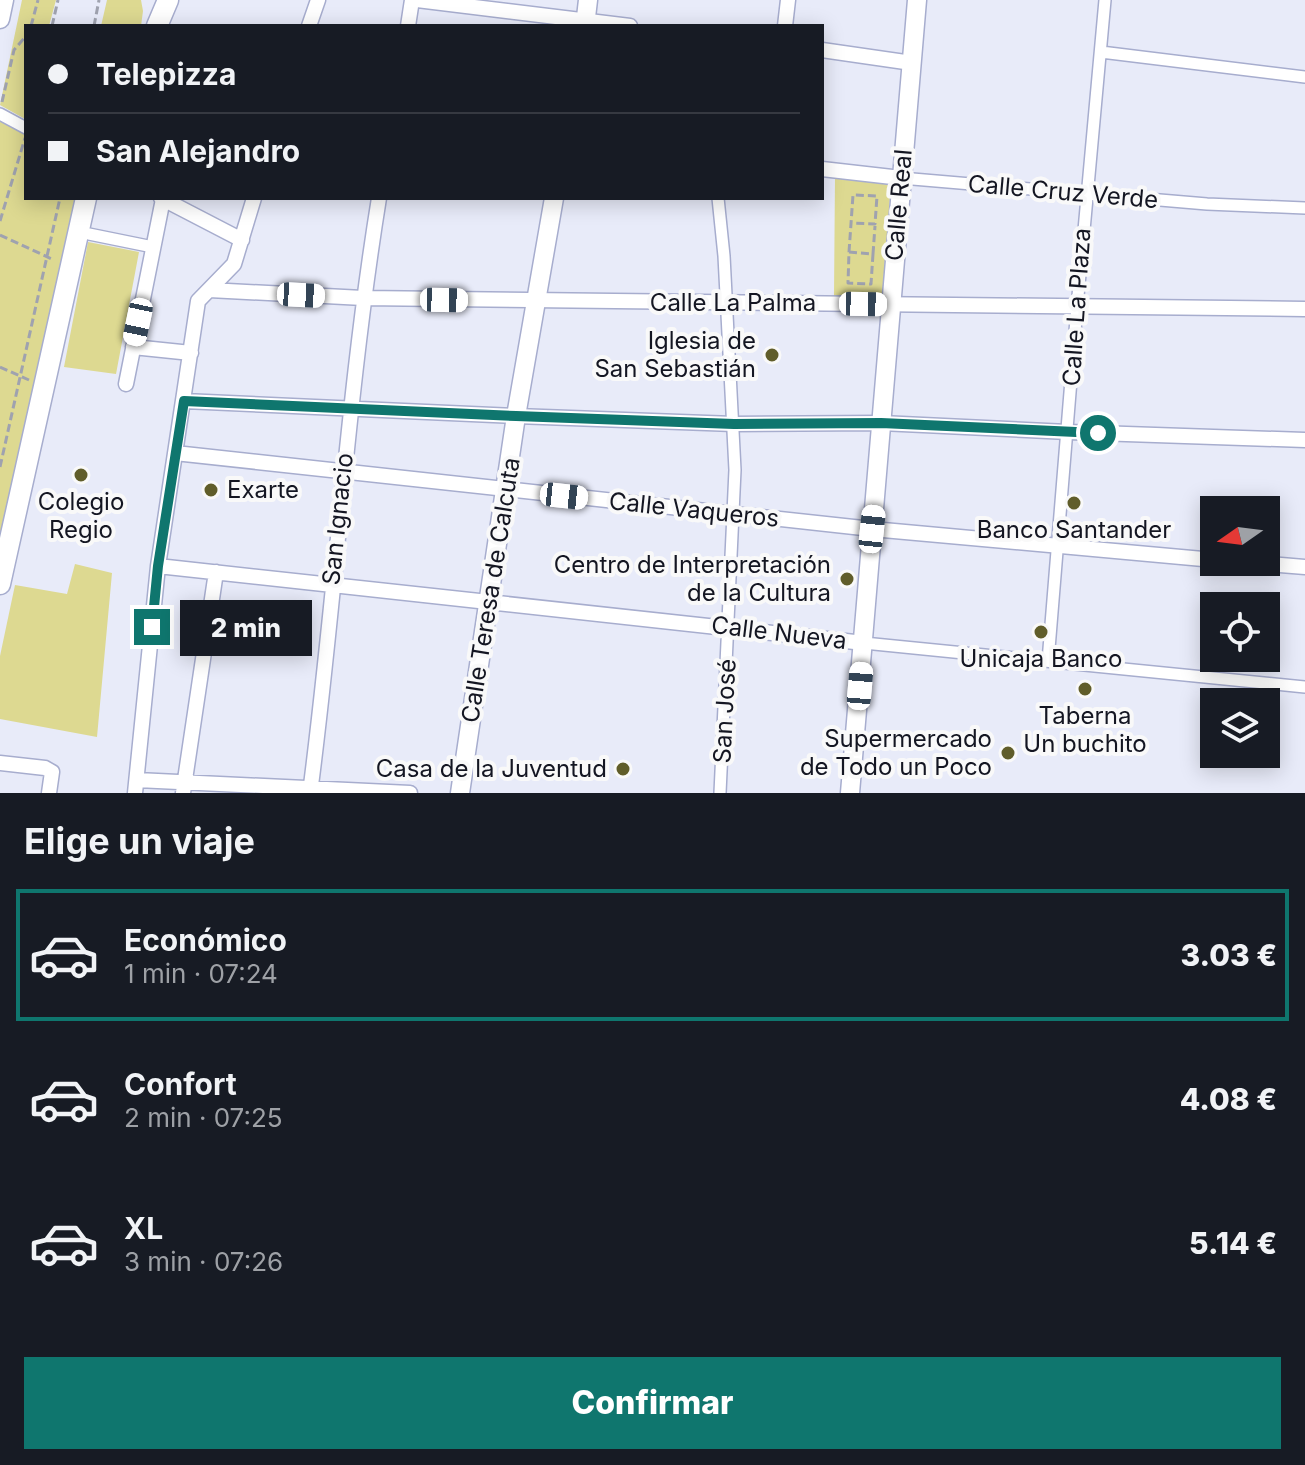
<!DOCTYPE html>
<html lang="es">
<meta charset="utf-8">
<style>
:root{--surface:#171b24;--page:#242831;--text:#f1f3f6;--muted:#9ea1a6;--line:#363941;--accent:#0f766e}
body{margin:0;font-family:Inter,sans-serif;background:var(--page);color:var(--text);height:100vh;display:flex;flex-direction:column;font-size:30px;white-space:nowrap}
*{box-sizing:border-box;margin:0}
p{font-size:26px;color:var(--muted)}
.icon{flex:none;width:44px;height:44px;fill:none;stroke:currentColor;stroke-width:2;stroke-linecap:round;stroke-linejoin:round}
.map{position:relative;height:793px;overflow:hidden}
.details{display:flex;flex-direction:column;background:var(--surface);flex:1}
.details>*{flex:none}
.guide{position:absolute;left:24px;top:24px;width:800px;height:176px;border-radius:0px;box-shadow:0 4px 20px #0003;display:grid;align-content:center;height:176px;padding:0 24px;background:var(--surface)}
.needle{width:52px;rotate:256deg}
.tools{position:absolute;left:1200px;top:496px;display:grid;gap:16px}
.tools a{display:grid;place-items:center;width:80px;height:80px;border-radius:0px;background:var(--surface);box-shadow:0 4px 20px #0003;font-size:40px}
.end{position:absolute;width:36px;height:36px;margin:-18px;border:10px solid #0f766e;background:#fff;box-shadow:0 0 0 4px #fff}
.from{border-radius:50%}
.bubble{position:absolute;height:56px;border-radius:0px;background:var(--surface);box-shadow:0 4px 20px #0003;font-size:26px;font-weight:800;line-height:56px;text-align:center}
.car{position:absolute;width:24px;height:48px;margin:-24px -12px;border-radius:10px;box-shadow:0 0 6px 2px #0007;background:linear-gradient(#fff 24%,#345 0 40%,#fff 0 76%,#345 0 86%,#fff 0)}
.guide b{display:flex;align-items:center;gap:28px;height:76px;font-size:30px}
.guide b+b{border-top:2px solid var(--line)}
.guide i{width:20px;height:20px;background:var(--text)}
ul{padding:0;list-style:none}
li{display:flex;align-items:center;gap:24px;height:132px;margin:0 16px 12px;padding:0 8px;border:4px solid transparent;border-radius:0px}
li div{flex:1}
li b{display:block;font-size:30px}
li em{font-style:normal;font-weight:800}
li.selected{border-color:var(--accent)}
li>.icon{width:72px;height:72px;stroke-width:1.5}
h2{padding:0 24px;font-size:36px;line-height:96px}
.action{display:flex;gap:16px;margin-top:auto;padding:16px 24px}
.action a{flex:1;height:92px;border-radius:0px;background:var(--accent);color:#fff;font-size:32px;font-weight:800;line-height:92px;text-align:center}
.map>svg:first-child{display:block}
.green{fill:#ddd991}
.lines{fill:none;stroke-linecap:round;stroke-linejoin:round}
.pedestrian-casing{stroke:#a7adce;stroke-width:14}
.minor-casing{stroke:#a7adce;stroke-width:17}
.tertiary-casing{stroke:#a7adce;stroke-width:21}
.secondary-casing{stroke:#a7adce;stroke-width:23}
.path{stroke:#9fa2af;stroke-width:3;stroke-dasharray:8 4;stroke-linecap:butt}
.pedestrian{stroke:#fff;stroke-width:11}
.minor{stroke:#fff;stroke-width:14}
.tertiary{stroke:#fff;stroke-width:18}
.secondary{stroke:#fff;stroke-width:20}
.route{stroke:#0f766e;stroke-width:10}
.poi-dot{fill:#605d2a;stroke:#f9f9f9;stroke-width:3}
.labels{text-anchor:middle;stroke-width:8;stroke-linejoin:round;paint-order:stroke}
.street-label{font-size:24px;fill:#141622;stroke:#f9f9f9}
.poi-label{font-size:24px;fill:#141622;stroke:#f9f9f9;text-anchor:end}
</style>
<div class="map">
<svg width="1305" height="793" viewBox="0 0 1305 793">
<rect width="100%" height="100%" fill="#e8ebf9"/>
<path class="green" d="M22,0h34l-7,26h-23l-1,93 -25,-14z
M107,0h34l2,11 -2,15h-40z
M0,119l26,12v67h52l-78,359z
M835,176l56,8 -9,114 -48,-2z
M88,242l51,10 -23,122 -52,-7z
M75,564l37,9 -15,164 -97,-18v-63l15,-71 52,9z"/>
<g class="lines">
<defs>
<path id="pedestrian" d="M1101,52l204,25
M0,114l26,14
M901,178l306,26 98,4
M718,198l6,58 11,214 -15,323
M89,234l64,13
M864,643l441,44
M1048,661l29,-354 28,-307"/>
<path id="minor" d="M417,0l213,26
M309,26l9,-26
M408,26l4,-26
M785,26l3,-26
M822,50l90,13
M822,169l79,9
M161,198l81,42
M209,290l154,8 942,11
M133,347l58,6
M126,384l37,-185
M184,401l332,15 218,8 147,-1 187,9 237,8
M175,453l697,76 342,31
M1244,562l61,5
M158,566l706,77
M0,763l45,5 7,4 -3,21
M137,780l273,13
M135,793l23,-227 40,-265 36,-37 20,-66
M183,793l33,-221
M310,793c26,-198 37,-398 69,-595"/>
<path id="tertiary" d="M0,19l4,-19
M585,26l3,-26
M460,793l56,-377 38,-218
M850,793l67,-793"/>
<path id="secondary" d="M157,26l11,-26
M0,584l86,-386"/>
</defs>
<use href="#pedestrian" class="pedestrian-casing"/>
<use href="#minor" class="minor-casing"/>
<use href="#tertiary" class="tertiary-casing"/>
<use href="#secondary" class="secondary-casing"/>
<path class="path" d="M31,26l7,-26
M52,26l6,-26
M94,26l5,-26
M2,102l12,-52 12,-14
M0,221l25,-83
M0,235l54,25
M849,252l4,-57 24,1 -2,28 -24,-1
M849,252l24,2 -2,30 -23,-1z
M873,254l2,-28
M0,367l29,13
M0,467l60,-269"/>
<use href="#pedestrian" class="pedestrian"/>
<use href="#minor" class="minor"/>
<use href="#tertiary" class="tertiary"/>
<use href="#secondary" class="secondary"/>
</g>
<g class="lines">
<path class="route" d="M152,627l6,-61 26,-165 332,15 218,8 147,-1 217,10"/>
</g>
<g class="poi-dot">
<circle cx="772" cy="355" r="8"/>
<circle cx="81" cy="475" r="8"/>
<circle cx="211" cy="490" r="8"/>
<circle cx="1074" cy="503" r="8"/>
<circle cx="847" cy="579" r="8"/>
<circle cx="1041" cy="632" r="8"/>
<circle cx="1085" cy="689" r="8"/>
<circle cx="1008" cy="753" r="8"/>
<circle cx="623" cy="769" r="8"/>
</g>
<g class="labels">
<g class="street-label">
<text transform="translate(1063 192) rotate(5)" y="8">Calle Cruz Verde</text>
<text transform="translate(899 205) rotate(-85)" y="8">Calle Real</text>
<text x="733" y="311">Calle La Palma</text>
<text transform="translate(1077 307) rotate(-86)" y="8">Calle La Plaza</text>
<text transform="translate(694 510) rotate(6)" y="8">Calle Vaqueros</text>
<text transform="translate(338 519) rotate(-84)" y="8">San Ignacio</text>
<text transform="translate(491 590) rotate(-81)" y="8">Calle Teresa de Calcuta</text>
<text transform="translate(779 633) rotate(7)" y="8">Calle Nueva</text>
<text transform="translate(725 711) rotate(-87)" y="8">San José</text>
</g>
<g class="poi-label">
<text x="756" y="349">Iglesia de<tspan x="756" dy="28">San Sebastián</tspan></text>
<text x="227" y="498" text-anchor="start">Exarte</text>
<text x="81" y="510" text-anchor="middle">Colegio<tspan x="81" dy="28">Regio</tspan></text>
<text x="1074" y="538" text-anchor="middle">Banco Santander</text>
<text x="831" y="573">Centro de Interpretación<tspan x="831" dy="28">de la Cultura</tspan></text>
<text x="1041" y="667" text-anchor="middle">Unicaja Banco</text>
<text x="1085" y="724" text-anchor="middle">Taberna<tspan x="1085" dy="28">Un buchito</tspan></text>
<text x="992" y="747">Supermercado<tspan x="992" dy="28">de Todo un Poco</tspan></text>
<text x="607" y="777">Casa de la Juventud</text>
</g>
</g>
</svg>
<div class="tools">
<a><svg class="needle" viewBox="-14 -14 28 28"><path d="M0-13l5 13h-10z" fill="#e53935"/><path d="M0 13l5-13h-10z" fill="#9ea1a6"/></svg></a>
<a><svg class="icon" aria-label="locate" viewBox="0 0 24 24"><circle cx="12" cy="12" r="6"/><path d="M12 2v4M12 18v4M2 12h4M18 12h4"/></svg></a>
<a><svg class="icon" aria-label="layers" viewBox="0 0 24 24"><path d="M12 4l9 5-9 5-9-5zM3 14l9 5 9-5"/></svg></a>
</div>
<i class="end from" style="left:1098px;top:433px"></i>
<i class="end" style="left:152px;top:627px"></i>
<div class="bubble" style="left:180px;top:600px;width:132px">2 min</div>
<i class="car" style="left:301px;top:295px;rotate:93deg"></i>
<i class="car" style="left:444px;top:300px;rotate:91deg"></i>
<i class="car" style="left:863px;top:304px;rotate:91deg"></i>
<i class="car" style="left:138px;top:322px;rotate:192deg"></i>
<i class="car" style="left:564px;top:496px;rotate:96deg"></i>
<i class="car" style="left:872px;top:529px;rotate:6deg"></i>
<i class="car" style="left:860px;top:686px;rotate:5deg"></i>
<div class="guide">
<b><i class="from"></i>Telepizza</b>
<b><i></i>San Alejandro</b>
</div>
</div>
<section class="details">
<h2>Elige un viaje</h2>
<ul>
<li class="selected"><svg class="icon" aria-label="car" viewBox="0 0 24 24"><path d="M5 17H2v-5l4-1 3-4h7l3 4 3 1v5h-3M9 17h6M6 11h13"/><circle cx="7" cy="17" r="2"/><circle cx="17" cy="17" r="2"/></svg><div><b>Económico</b><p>1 min · 07:24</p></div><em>3.03 €</em></li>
<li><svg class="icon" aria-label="car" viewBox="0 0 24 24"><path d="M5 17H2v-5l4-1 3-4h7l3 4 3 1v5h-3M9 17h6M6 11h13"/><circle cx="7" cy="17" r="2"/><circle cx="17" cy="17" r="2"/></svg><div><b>Confort</b><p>2 min · 07:25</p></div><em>4.08 €</em></li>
<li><svg class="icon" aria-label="car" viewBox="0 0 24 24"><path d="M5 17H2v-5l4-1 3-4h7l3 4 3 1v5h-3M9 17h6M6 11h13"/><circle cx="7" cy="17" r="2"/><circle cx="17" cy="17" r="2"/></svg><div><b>XL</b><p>3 min · 07:26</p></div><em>5.14 €</em></li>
</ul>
<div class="action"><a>Confirmar</a></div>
</section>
